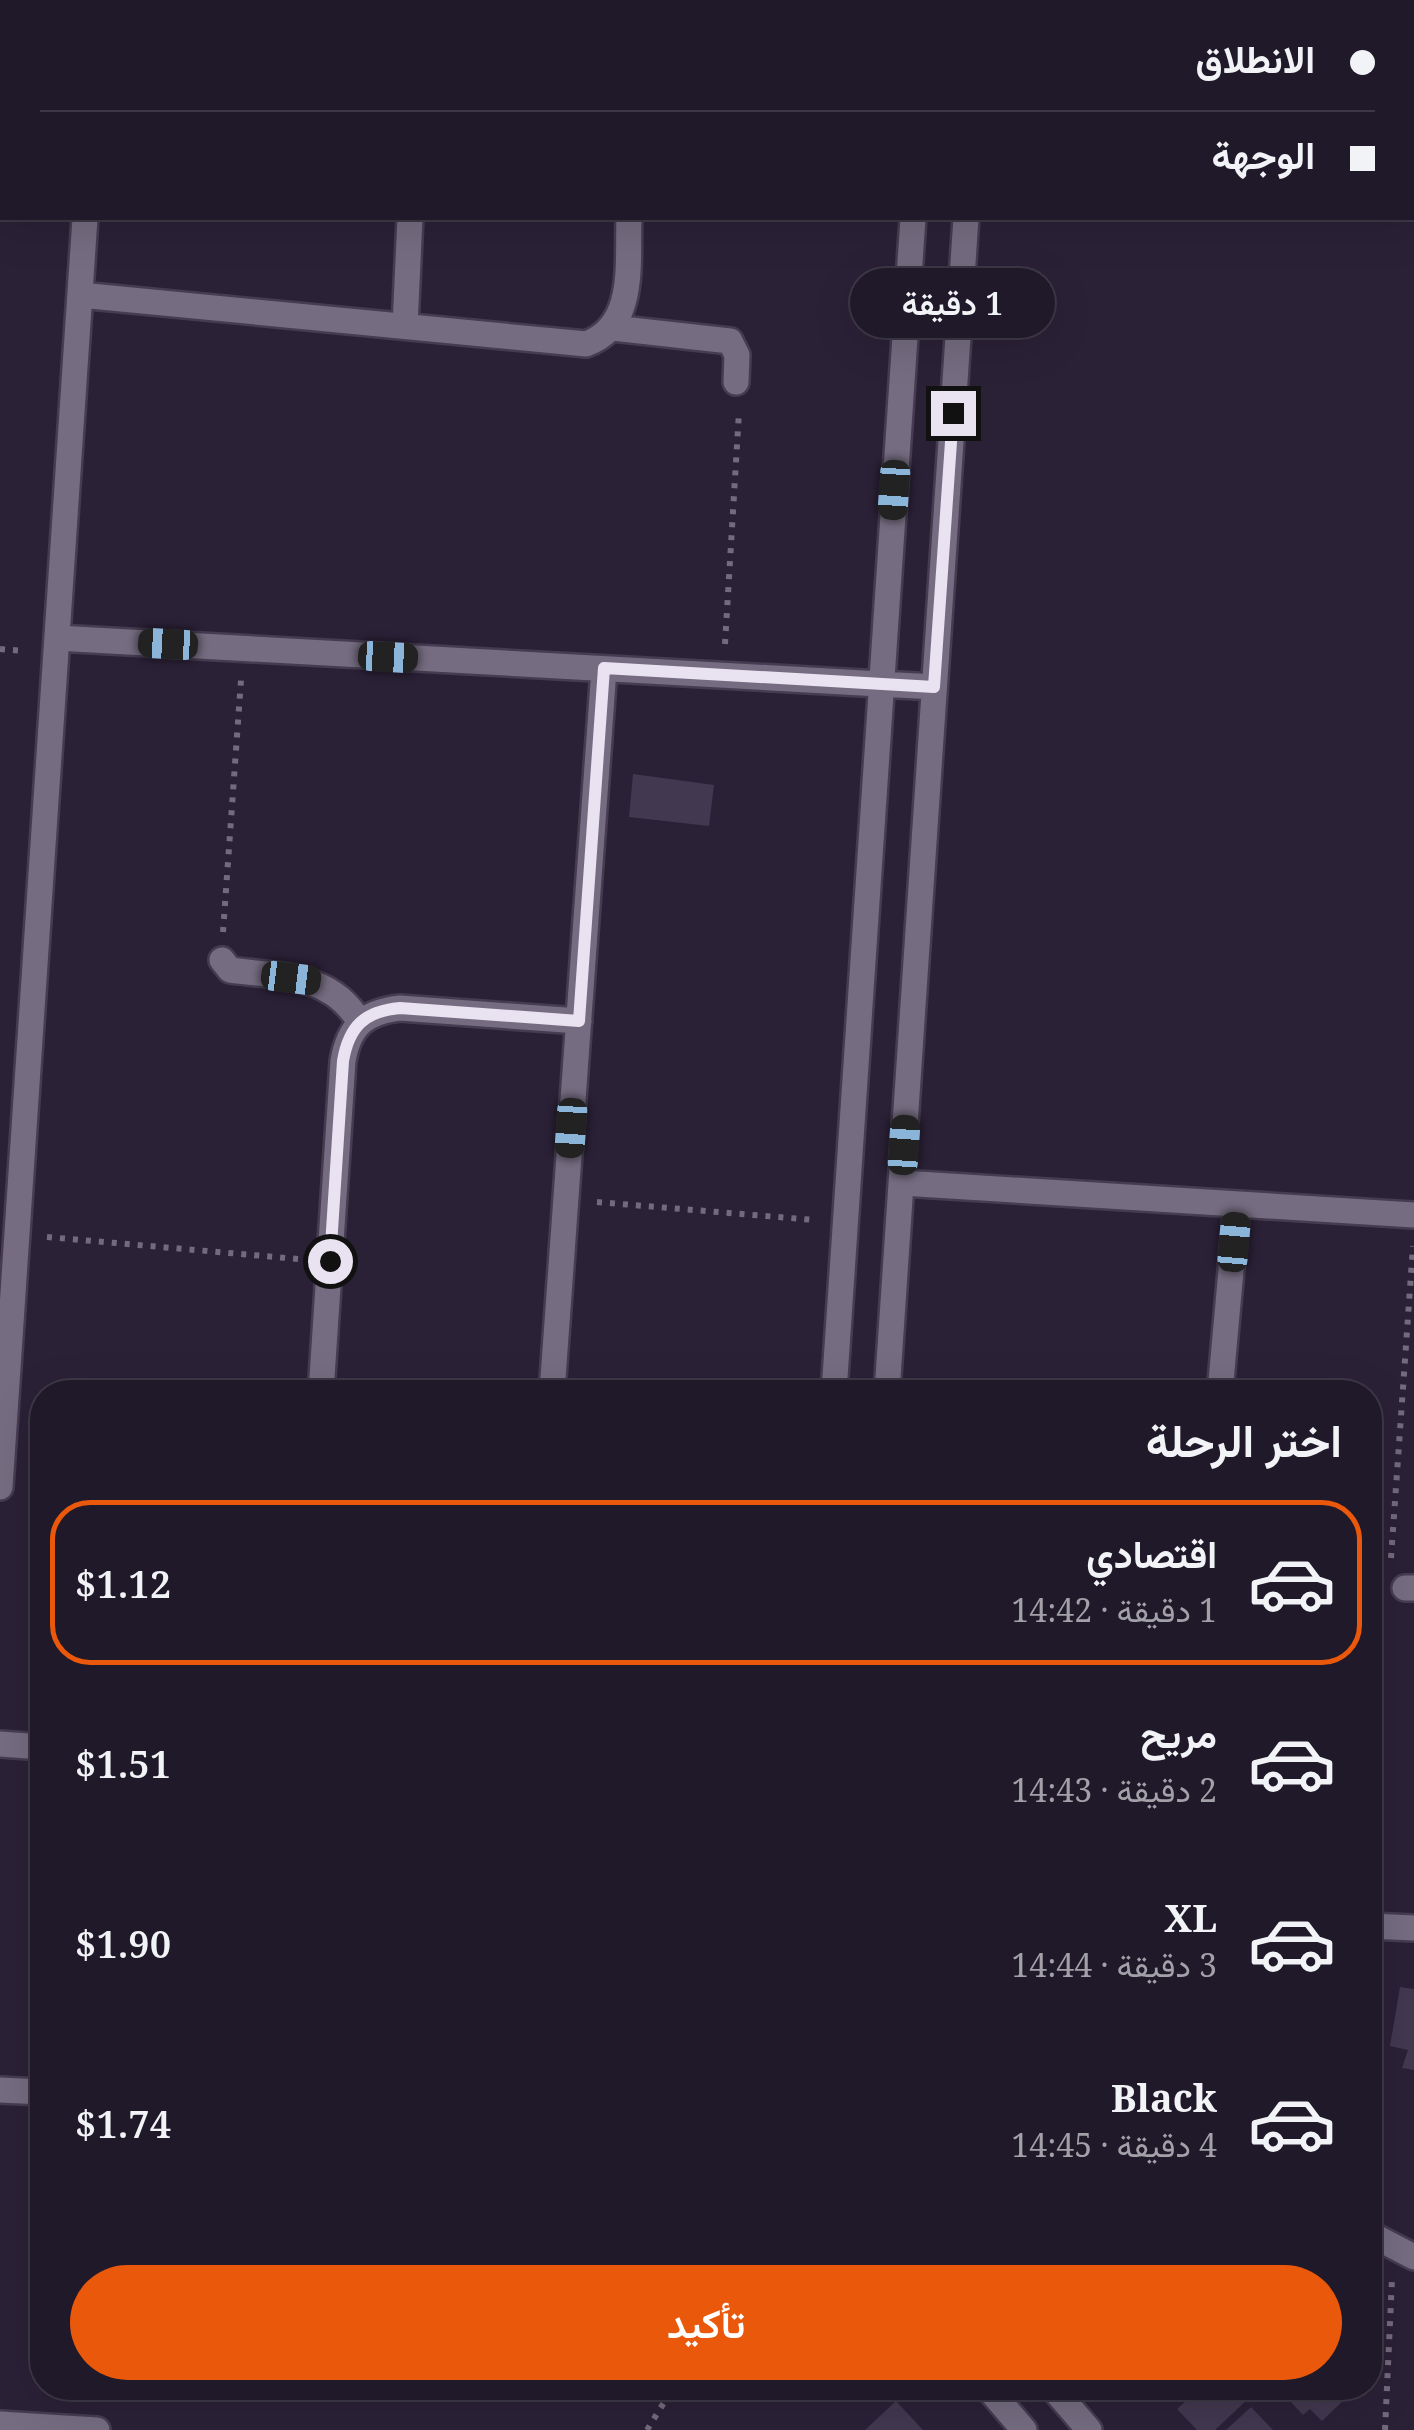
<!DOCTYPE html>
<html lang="ar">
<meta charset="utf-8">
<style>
:root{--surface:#201929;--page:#2d2635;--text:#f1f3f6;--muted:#a2a0a8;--line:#3d3846;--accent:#ea580c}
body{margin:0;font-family:"Noto Serif",Vazirmatn,serif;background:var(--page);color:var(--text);direction:rtl;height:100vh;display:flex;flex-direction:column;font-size:38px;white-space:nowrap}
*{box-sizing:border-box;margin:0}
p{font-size:32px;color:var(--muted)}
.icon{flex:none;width:55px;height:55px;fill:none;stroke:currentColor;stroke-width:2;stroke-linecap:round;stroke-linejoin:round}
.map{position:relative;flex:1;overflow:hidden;direction:ltr}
.details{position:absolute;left:30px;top:1380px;width:1352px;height:1020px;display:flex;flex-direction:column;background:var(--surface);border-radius:40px;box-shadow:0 10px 40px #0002,0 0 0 2px var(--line);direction:rtl}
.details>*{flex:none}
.hud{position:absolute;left:0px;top:0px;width:1415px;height:220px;box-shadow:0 10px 40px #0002,0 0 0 2px var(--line);direction:rtl;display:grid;align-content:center;height:220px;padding:0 40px;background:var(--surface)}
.end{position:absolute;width:45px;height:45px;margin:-22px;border:12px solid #e8e2f1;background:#111;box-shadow:0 0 0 5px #111}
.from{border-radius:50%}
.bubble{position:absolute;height:70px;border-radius:35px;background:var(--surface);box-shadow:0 10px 40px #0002,0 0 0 2px var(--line);font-size:32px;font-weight:600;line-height:70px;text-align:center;direction:rtl}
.car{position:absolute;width:30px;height:60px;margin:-30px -15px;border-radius:12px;box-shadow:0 0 8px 2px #0007;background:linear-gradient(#222 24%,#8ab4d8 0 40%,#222 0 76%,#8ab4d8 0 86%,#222 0)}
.hud b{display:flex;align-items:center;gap:35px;height:95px;font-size:38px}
.hud b+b{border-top:2px solid var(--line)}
.hud i{width:25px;height:25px;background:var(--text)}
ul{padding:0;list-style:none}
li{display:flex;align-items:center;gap:30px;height:165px;margin:0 20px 15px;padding:0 20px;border:5px solid transparent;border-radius:40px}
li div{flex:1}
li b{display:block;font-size:38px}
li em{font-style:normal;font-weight:600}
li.active{border-color:var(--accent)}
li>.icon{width:90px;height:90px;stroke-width:1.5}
h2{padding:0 40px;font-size:45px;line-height:120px}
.cta{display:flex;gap:20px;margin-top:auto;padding:20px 40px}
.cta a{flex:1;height:115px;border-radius:60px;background:var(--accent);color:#fff;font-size:40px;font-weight:600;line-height:115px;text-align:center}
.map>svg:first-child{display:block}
.building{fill:#423850}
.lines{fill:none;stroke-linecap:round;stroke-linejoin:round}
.minor-casing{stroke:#453c51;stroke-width:30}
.path{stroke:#736a7d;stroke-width:6;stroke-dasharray:5 8;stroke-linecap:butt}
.minor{stroke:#756c81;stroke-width:25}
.route{stroke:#e8e2f1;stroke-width:12}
</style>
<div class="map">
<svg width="1414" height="2430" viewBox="0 0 1414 2430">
<rect width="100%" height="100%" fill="#2b2137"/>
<path class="building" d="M633,774l81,11 -5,41 -80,-9z
M1400,1987l14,2v81l-12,-2 6,-18 -18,-4z
M1380,2019l-1,34 -9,-1v-31z
M1150,2388h44l-17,14 -9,-10 -8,7z
M1201,2388h42l8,8 -36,34h-18l-20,-21z
M1300,2388h43l-4,4 7,6 -24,23 -12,-12 -7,6 -15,-16z
M896,2401l27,29h-58z
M1251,2407l22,23h-47z"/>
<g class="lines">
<defs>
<path id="minor" d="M99,2v-2
M421,2v-2
M641,2v-2
M928,2v-2
M980,2v-2
M1307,2v-2
M1412,198h2
M80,295l506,49c51,-18 41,-82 43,-126
M405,326l5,-108
M613,328l117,13 7,14 -1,27
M57,638l877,49
M222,960l8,10c51,7 100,3 129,51
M902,1183l512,32
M321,1392l22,-331c6,-35 22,-49 57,-53l179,13
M552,1392l52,-723
M834,1392l79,-1174
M887,1392l79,-1174
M1220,1392l17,-188
M0,1487l85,-1269
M1405,1588h9
M0,1744l42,3
M1370,1926l44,2
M0,2090l42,2
M1370,2234l44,23
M988,2388l36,42
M1053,2388l36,42
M0,2424l97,6"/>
</defs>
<use href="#minor" class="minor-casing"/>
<path class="path" d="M1412,29h2
M0,191h2
M725,644l14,-232
M0,649l24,2
M223,932l18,-252
M597,1202l217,18
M47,1237l251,22
M1391,1558l22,-312
M647,2430l26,-42
M1385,2430l7,-151"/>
<use href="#minor" class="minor"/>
</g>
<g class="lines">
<path class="route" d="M330,1261l13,-200c6,-35 22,-50 57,-53l179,13 25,-353 330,19 19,-274"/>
</g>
</svg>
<i class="end from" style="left:330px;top:1261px"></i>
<i class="end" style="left:953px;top:413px"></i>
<div class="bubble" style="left:850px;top:268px;width:205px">1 دقيقة</div>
<i class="car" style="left:894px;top:490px;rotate:184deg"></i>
<i class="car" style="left:168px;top:644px;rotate:273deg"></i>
<i class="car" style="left:388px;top:657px;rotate:93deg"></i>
<i class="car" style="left:291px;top:978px;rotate:97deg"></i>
<i class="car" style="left:571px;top:1128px;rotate:184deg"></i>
<i class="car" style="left:904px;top:1145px;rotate:4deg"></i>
<i class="car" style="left:1234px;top:1242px;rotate:5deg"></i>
<div class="hud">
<b><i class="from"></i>الانطلاق</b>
<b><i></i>الوجهة</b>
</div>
<section class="details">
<h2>اختر الرحلة</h2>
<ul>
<li class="active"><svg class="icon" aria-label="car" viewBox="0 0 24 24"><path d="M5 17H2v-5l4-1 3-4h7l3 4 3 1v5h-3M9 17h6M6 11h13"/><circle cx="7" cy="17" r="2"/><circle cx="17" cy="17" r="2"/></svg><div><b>اقتصادي</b><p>1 دقيقة · 14:42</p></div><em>$1.12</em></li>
<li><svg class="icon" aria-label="car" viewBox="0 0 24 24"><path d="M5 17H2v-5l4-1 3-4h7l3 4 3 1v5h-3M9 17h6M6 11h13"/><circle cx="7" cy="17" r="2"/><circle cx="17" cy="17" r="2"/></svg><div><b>مريح</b><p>2 دقيقة · 14:43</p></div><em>$1.51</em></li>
<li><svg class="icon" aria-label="car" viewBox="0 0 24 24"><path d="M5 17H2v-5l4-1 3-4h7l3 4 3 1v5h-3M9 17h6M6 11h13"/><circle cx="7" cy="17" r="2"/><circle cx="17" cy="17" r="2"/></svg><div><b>XL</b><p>3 دقيقة · 14:44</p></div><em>$1.90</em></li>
<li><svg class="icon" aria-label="car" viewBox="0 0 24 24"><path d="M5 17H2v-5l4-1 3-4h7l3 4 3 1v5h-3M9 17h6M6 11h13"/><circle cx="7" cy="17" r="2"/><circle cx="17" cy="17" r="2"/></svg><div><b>Black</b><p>4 دقيقة · 14:45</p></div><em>$1.74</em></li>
</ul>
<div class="cta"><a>تأكيد</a></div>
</section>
</div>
